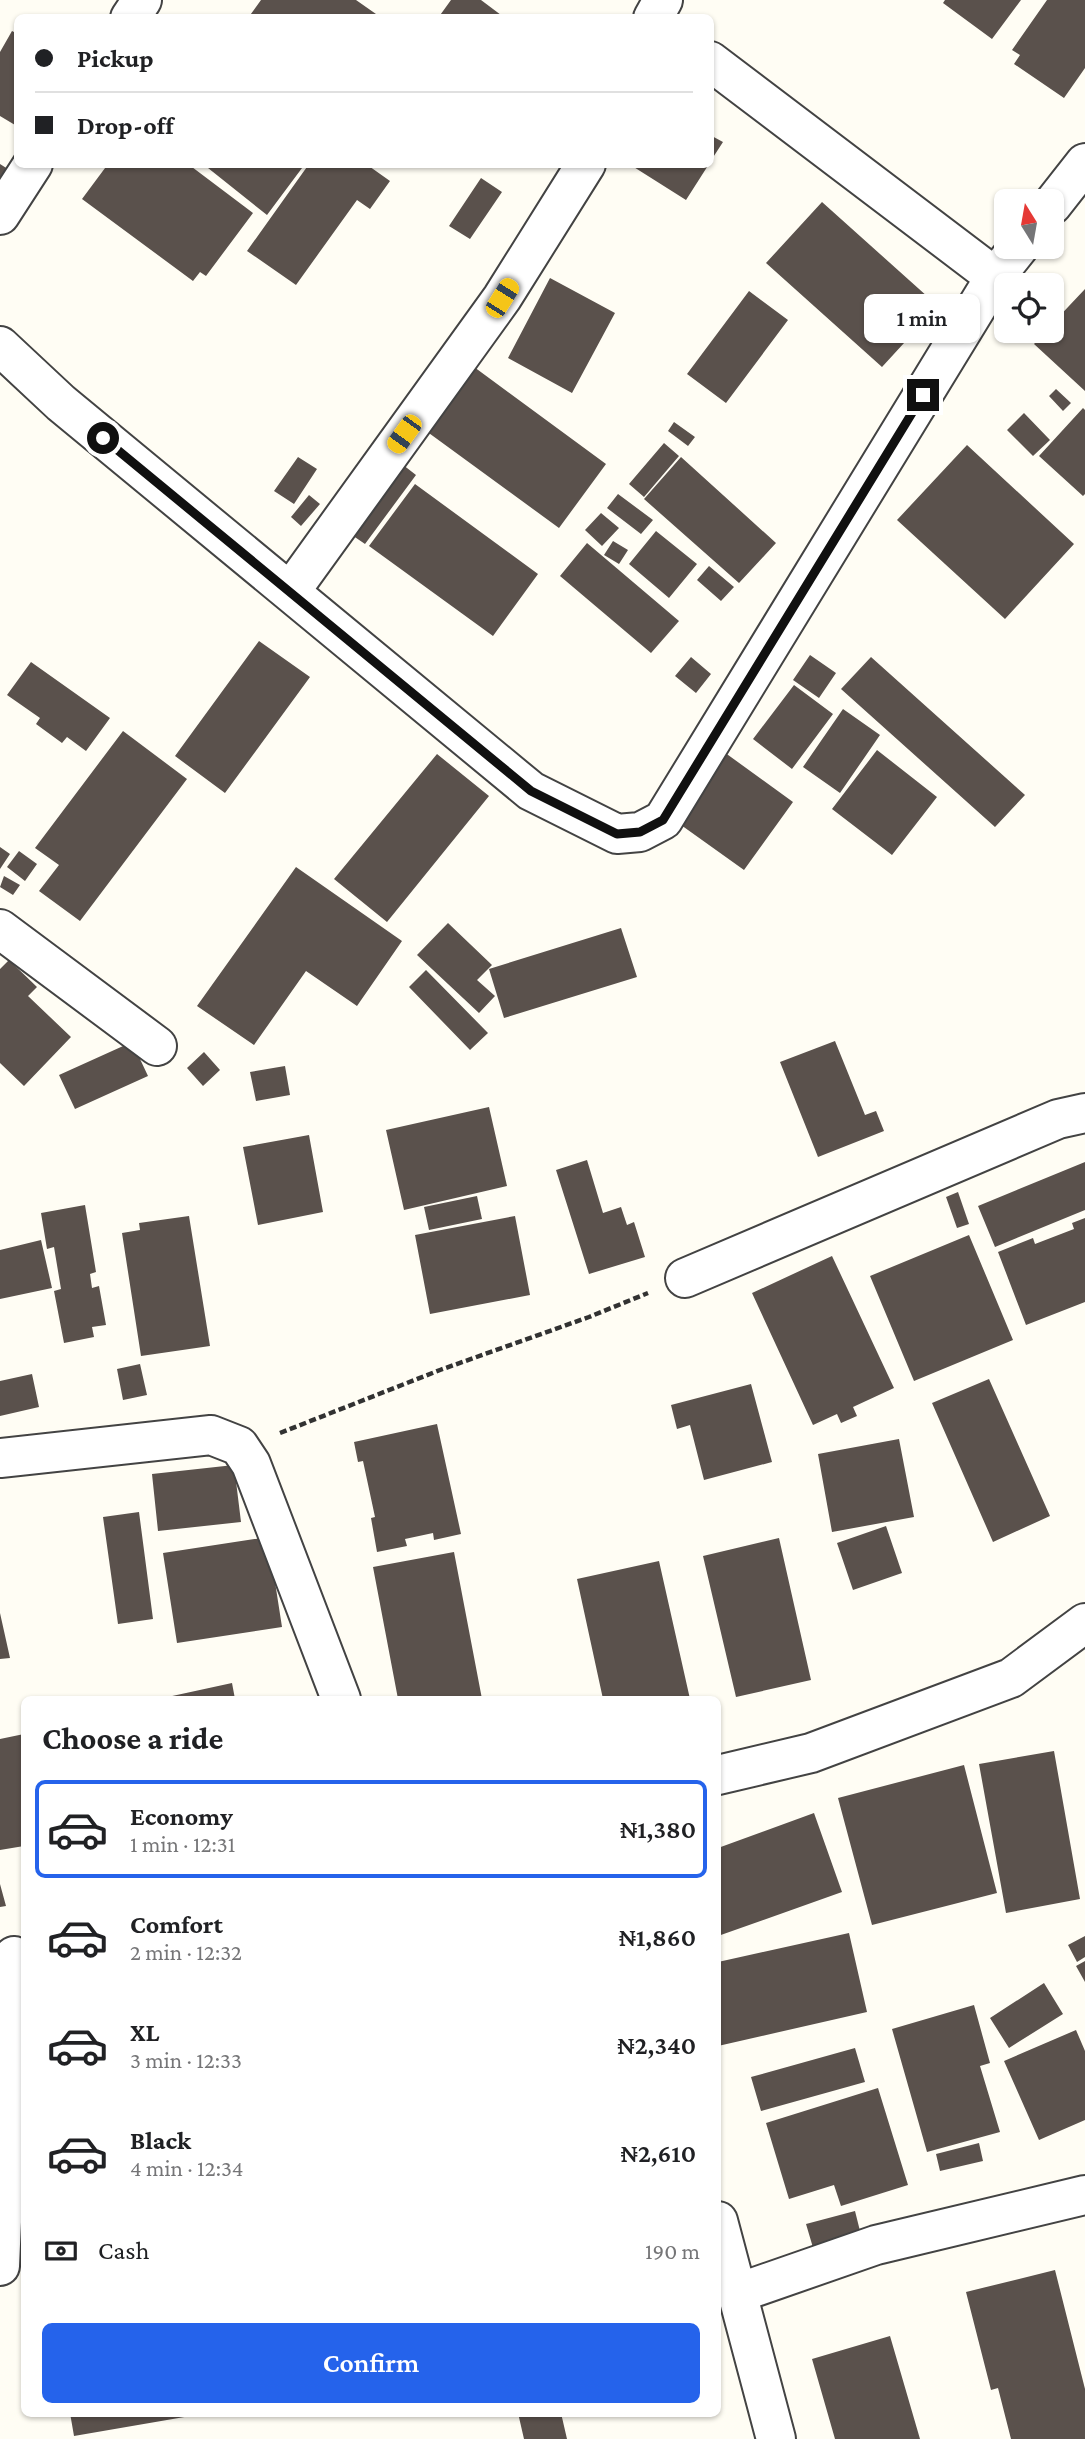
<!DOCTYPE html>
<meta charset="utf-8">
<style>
:root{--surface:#fff;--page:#f6f6f6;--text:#202124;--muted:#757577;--line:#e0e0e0;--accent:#2563eb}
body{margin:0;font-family:"Crimson Pro",serif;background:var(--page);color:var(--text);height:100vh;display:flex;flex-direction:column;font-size:26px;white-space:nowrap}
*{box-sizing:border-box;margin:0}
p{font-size:23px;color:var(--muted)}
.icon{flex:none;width:38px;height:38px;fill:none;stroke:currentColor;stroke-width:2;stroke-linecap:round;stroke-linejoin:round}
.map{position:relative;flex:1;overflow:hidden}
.drawer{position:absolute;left:21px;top:1696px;width:700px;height:721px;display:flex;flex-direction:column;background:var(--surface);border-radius:10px;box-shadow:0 2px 5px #0004}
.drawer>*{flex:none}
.guide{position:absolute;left:14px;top:14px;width:700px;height:154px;border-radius:10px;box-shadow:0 2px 5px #0004;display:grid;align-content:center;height:154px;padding:0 21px;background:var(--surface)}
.needle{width:46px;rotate:349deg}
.tools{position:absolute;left:994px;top:189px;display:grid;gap:14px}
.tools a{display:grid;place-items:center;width:70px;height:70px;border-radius:10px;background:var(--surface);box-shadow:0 2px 5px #0004;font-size:35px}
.end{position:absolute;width:32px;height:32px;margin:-16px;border:9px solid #101010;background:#fff;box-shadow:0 0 0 4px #fff}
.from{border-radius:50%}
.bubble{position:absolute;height:49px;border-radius:10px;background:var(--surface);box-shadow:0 2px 5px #0004;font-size:23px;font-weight:600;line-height:49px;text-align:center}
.car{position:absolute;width:21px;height:42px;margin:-21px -10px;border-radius:9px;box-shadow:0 0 5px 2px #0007;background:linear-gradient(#f5c518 24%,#345 0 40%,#f5c518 0 76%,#345 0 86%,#f5c518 0)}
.guide b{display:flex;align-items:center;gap:24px;height:66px;font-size:26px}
.guide b+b{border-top:2px solid var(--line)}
.guide i{width:18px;height:18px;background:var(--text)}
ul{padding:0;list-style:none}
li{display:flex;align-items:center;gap:21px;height:98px;margin:0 14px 10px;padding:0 7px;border:4px solid transparent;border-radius:10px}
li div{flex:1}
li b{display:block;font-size:26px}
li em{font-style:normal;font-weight:600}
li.on{border-color:var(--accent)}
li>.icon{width:63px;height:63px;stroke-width:1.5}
h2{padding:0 21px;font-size:32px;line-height:84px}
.pay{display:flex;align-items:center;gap:18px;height:77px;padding:0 21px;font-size:26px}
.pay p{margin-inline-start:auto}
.primary-button{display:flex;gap:14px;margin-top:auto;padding:14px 21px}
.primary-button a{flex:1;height:80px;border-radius:10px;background:var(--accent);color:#fff;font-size:28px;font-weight:600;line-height:80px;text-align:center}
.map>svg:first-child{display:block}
.building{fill:#5a514c}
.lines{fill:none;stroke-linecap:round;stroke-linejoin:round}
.street-casing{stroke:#434343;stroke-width:42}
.path{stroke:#323232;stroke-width:4.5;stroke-dasharray:7 3.5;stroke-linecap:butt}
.street{stroke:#fff;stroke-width:38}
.route{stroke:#101010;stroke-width:9}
</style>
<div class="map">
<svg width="1085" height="2439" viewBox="0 0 1085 2439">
<rect width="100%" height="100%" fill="#fffdf4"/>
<path class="building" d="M261,0h95l20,14 -2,4h-126z
M451,0h30l24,18h-67z
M945,0h76l-29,39 -49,-36z
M1047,0h38v68l-21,30 -50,-34 6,-9 -8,-5z
M12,31l6,3v86l-3,5 -15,-9v-64z
M710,135l13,7 -13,20z
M0,164l11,7 -11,16z
M108,164h80l65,49 -47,63 -6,-4 -7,9 -111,-82z
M203,164h102l-38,51z
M309,164h57l24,17 -20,28 -13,-9 -61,85 -49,-34z
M629,164h80l-23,36z
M481,178l21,14 -32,47 -21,-13z
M822,202l116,104 -56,61 -116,-104z
M550,278l65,35 -43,80 -64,-35z
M1085,289v102l-51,-47 12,-13h6v-7z
M749,291l39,29 -62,83 -39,-29z
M470,364l136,100 -47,64 -137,-100z
M1056,389l15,14 -8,8 -14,-15z
M1083,408l2,2v84l-2,2 -44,-40z
M1024,413l26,27 -17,16 -26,-26z
M674,422l21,15 -7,9 -20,-15z
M664,443l15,13 -35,41 -15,-13z
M967,445l107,99 -69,75 -108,-99z
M298,457l19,12 -23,35 -20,-13z
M681,457l95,86 -37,40 -95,-84z
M398,461l18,14 -51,69 -19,-13z
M415,484l123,90 -45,62 -124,-90z
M618,494l35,26 -12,14 -34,-26z
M309,495l11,9 -19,22 -10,-9z
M601,513l18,15 -17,18 -17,-16z
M656,531l41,33 -28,34 -40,-34z
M613,541l15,9 -9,14 -15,-9z
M587,543l92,78 -28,32 -91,-77z
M709,566l25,21 -13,14 -24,-21z
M259,641l51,36 -85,116 -50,-37z
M810,655l26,18 -17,25 -26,-18z
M691,657l20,17 -15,19 -21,-17z
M871,657l154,138 -30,32 -154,-138z
M31,662l79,56 -24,33 -19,-14 -5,6 -26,-19 4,-6 -33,-23z
M794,685l39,29 -41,55 -39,-30z
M843,709l37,26 -40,58 -37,-26z
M123,731l64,48 -107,142 -41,-30 20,-26 -24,-17z
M877,750l60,47 -45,58 -60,-46z
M724,752l69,50 -49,68 -70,-50z
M437,754l52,42 -102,126 -53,-43z
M0,847l10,7 -10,15z
M19,851l18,13 -12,17 -18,-14z
M296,867l106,74 -45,65 -51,-35 -52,74 -57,-39z
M4,876l16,9 -7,10 -13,-8z
M448,923l44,42 -15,15 18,16 -16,17 -62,-58z
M621,928l16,49 -133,41 -15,-49z
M9,960l28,27 -9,9 43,41 -47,49 -24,-23v-94z
M426,970l62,63 -18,17 -61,-63z
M835,1041l30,74 11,-4 8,20 -66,26 -38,-95z
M132,1042l16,34 -73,33 -16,-34z
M204,1052l16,18 -17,16 -16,-18z
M285,1066l5,29 -34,6 -6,-29z
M489,1107l18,79 -103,24 -18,-80z
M309,1135l14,77 -65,13 -15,-78z
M587,1160l16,53 18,-6 6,18 7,-3 11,35 -56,17 -33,-104z
M1085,1162v48l-90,37 -17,-41z
M958,1192l11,32 -12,4 -11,-31z
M477,1196l5,23 -53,11 -5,-23z
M85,1205l11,67 -6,2 2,14 7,-2 7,39 -14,2 2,10 -30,6 -10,-52 7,-2 -7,-42 -7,2 -6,-36z
M189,1216l21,130 -69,10 -19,-123 18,-3 -1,-7z
M515,1216l15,79 -100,19 -15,-79z
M1085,1218v84l-59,23 -28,-73 35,-14 2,6 39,-15 -2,-6z
M969,1235l44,105 -99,41 -44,-105z
M41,1240l11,48 -52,11v-49z
M832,1256l62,132 -41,19 4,9 -16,7 -4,-9 -24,11 -61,-132z
M140,1364l7,31 -24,5 -6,-31z
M32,1374l7,33 -39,9v-35z
M989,1379l61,137 -57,26 -61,-139z
M751,1384l21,78 -68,18 -14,-55 -13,4 -6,-24z
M437,1424l24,110 -27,6 -1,-7 -28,6 2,7 -30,6 -6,-34 4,-1 -12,-56 -5,1 -4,-20z
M899,1439l15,78 -82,15 -14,-78z
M234,1465l7,57 -83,9 -6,-57z
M139,1512l14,107 -35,5 -15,-107z
M886,1526l16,47 -49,17 -16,-47z
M268,1537l14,90 -105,16 -14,-90z
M779,1538l32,142 -75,17 -33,-141z
M454,1552l28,147h-84l-25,-132z
M659,1561l31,138h-87l-26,-120z
M0,1613l10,45 -10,1z
M232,1683l3,16h-71l-1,-1z
M24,1734v112l-24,4v-111z
M1054,1751l26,148 -74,14 -27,-149z
M964,1765l33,128 -125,32 -34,-127z
M814,1813l28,79 -124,44v-88z
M0,1884l6,22 -6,1z
M849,1933l18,79 -149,34v-84z
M1085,1936v21l-8,5 -9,-17z
M1085,1961v21l-9,-16z
M1044,1983l19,31 -54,34 -19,-30z
M974,2005l16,58 -10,3 20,66 -73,20 -35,-123z
M1076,2030l9,21v69l-46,20 -35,-79z
M855,2048l10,34 -104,29 -10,-34z
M878,2088l30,97 -67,21 -7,-21 -45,14 -23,-76z
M979,2143l4,18 -43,10 -4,-17z
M855,2211l7,28 -48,12 -8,-27z
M1055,2270l30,119v50h-74l-13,-51 -7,2 -25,-98z
M890,2336l30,103h-85l-23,-80z
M70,2413h126v2l-122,21z
M518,2413h43l6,26h-43z"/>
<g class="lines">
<defs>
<path id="street" d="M130,18l12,-18
M653,18l10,-18
M710,61l285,216
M1052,205l33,-42
M0,215l33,-51
M0,346l61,57 470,388 86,43 23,-2 23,-12 332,-543 24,-30
M290,592l212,-294 84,-134
M0,929l157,117
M685,1278l373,-159 27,-6
M0,1458l211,-23 28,11 12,18 90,235
M718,1775l93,-22 200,-75 74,-55
M718,2221l58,218
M0,2266l14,-310
M738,2293l138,-48 209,-50"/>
</defs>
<use href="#street" class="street-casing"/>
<path class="path" d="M280,1433l160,-63 149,-53 59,-24"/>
<use href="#street" class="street"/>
</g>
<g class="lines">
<path class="route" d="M103,438l428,353 86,43 23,-2 23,-12 260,-425"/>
</g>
</svg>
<div class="tools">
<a><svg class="needle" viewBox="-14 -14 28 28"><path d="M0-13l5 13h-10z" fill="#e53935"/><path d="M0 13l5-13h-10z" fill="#757577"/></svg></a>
<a><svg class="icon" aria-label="locate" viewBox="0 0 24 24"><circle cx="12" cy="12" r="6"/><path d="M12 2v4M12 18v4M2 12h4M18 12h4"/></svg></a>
</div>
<i class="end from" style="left:103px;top:438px"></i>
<i class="end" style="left:923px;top:395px"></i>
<div class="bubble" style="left:864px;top:294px;width:116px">1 min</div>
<i class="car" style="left:502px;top:298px;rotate:32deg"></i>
<i class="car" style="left:404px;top:434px;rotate:216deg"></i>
<div class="guide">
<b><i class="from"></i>Pickup</b>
<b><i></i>Drop-off</b>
</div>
<section class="drawer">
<h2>Choose a ride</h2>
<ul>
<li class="on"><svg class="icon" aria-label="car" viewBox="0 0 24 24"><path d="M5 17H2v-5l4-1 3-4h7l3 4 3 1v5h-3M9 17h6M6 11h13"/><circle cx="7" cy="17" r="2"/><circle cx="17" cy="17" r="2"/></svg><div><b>Economy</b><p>1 min · 12:31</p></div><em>₦1,380</em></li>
<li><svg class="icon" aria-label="car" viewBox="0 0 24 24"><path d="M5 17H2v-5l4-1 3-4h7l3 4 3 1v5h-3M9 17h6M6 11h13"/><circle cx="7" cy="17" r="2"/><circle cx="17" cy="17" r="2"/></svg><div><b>Comfort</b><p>2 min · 12:32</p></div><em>₦1,860</em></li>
<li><svg class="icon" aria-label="car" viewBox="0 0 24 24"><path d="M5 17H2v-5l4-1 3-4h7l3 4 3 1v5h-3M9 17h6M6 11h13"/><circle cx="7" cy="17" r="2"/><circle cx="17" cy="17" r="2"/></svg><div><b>XL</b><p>3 min · 12:33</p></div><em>₦2,340</em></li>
<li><svg class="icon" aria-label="car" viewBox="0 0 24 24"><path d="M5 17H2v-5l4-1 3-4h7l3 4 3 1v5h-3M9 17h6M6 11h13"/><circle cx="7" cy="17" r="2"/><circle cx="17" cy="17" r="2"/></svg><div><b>Black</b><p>4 min · 12:34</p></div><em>₦2,610</em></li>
</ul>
<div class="pay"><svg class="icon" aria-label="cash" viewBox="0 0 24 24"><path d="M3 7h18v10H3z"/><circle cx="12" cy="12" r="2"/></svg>Cash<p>190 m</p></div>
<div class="primary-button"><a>Confirm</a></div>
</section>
</div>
